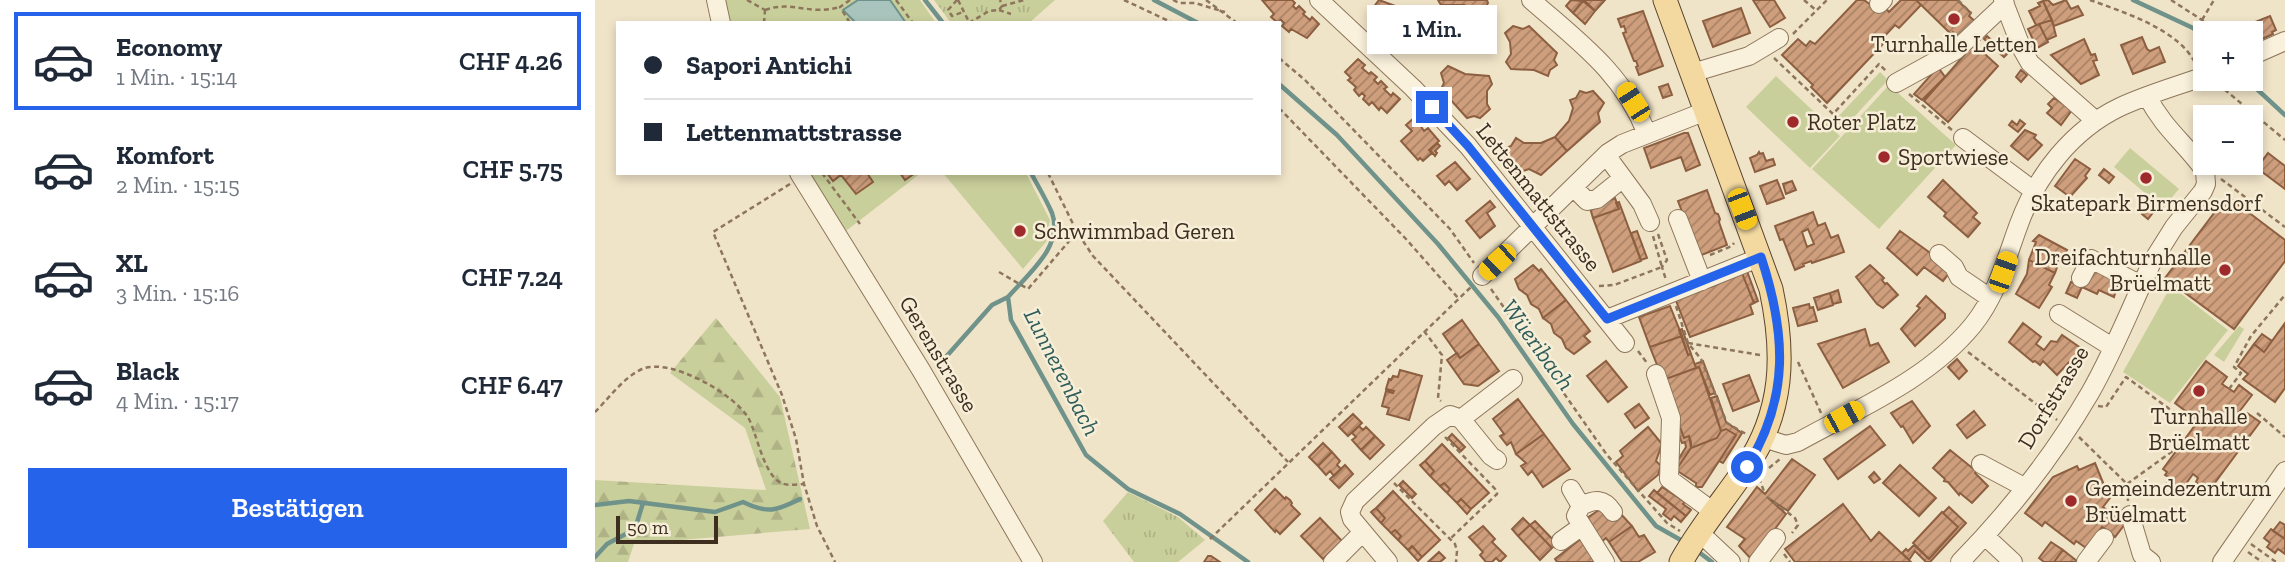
<!DOCTYPE html>
<html lang="de">
<meta charset="utf-8">
<style>
:root{--surface:#fff;--page:#f2f2f3;--text:#1f2937;--muted:#747a83;--line:#e0e1e3;--accent:#2563eb}
body{margin:0;font-family:"Zilla Slab",serif;background:var(--page);color:var(--text);height:100vh;display:flex;flex-direction:column;font-size:26px;white-space:nowrap}
*{box-sizing:border-box;margin:0}
p{font-size:23px;color:var(--muted)}
.icon{flex:none;width:38px;height:38px;fill:none;stroke:currentColor;stroke-width:2;stroke-linecap:round;stroke-linejoin:round}
.map{position:relative;flex:1;overflow:hidden}
.side{display:flex;flex-direction:column;background:var(--surface);width:595px}
.side>*{flex:none}
.top-card{position:absolute;left:21px;top:21px;width:665px;height:154px;border-radius:0px;box-shadow:0 4px 10px #0003;display:grid;align-content:center;height:154px;padding:0 28px;background:var(--surface)}
.buttons{position:absolute;left:1598px;top:21px;display:grid;gap:14px}
.buttons a{display:grid;place-items:center;width:70px;height:70px;border-radius:0px;background:var(--surface);box-shadow:0 4px 10px #0003;font-size:35px}
.scale{position:absolute;left:21px;bottom:18px;width:102px;box-sizing:border-box;padding-left:7px;border:4px solid #3d2e20;border-top:0;font-size:19px;line-height:24px;white-space:nowrap;color:#3d2e20;-webkit-text-stroke:5px #f7eed8;paint-order:stroke}
.end{position:absolute;width:32px;height:32px;margin:-16px;border:9px solid #2563eb;background:#fff;box-shadow:0 0 0 4px #fff}
.from{border-radius:50%}
.bubble{position:absolute;height:49px;border-radius:0px;background:var(--surface);box-shadow:0 4px 10px #0003;font-size:23px;font-weight:600;line-height:49px;text-align:center}
.car{position:absolute;width:21px;height:42px;margin:-21px -10px;border-radius:9px;box-shadow:0 0 5px 2px #0007;background:linear-gradient(#f5c518 24%,#345 0 40%,#f5c518 0 76%,#345 0 86%,#f5c518 0)}
.top-card b{display:flex;align-items:center;gap:24px;height:66px;font-size:26px}
.top-card b+b{border-top:2px solid var(--line)}
.top-card i{width:18px;height:18px;background:var(--text)}
ul{padding:12px 0 0;list-style:none}
li{display:flex;align-items:center;gap:21px;height:98px;margin:0 14px 10px;padding:0 14px;border:4px solid transparent;border-radius:0px}
li div{flex:1}
li b{display:block;font-size:26px}
li em{font-style:normal;font-weight:600}
li.selected{border-color:var(--accent)}
li>.icon{width:63px;height:63px;stroke-width:1.5}
.primary-button{display:flex;gap:14px;margin-top:auto;padding:14px 28px}
.primary-button a{flex:1;height:80px;border-radius:0px;background:var(--accent);color:#fff;font-size:28px;font-weight:600;line-height:80px;text-align:center}
main{display:flex;flex:1;min-height:0}
.map>svg:first-child{display:block}
.forest{fill:url(#forest-firs)}
.park{fill:url(#park-tufts)}
.pitch{fill:#c9cf9b}
.water{fill:#a9c4bc;stroke:#6f938a;stroke-width:2}
.lines{fill:none;stroke-linecap:round;stroke-linejoin:round}
.stream{stroke:#6f938a;stroke-width:4.5}
.building{fill:url(#building-hatch);stroke:#8d5f41;stroke-width:2;fill-rule:evenodd}
.minor-casing{stroke:#8d765c;stroke-width:20}
.major-casing{stroke:#5b4430;stroke-width:25}
.path{stroke:#8d765c;stroke-width:2.5;stroke-dasharray:5 3.5;stroke-linecap:butt}
.minor{stroke:#faf1dc;stroke-width:18}
.major{stroke:#f3d9a0;stroke-width:23}
.route{stroke:#2563eb;stroke-width:9}
.poi-dot{fill:#9e2a2b;stroke:#f7eed8;stroke-width:2.5}
.labels{text-anchor:middle;stroke-width:5;stroke-linejoin:round;paint-order:stroke}
.poi-label{font-size:23px;fill:#3d2e20;stroke:#f7eed8;text-anchor:start}
.street-label{font-size:23px;fill:#3d2e20;stroke:#f7eed8}
.water-label{font-size:24px;font-style:italic;fill:#2f5d5a;stroke:#f7eed8}
</style>
<main>
<section class="side">
<ul>
<li class="selected"><svg class="icon" aria-label="car" viewBox="0 0 24 24"><path d="M5 17H2v-5l4-1 3-4h7l3 4 3 1v5h-3M9 17h6M6 11h13"/><circle cx="7" cy="17" r="2"/><circle cx="17" cy="17" r="2"/></svg><div><b>Economy</b><p>1 Min. · 15:14</p></div><em>CHF 4.26</em></li>
<li><svg class="icon" aria-label="car" viewBox="0 0 24 24"><path d="M5 17H2v-5l4-1 3-4h7l3 4 3 1v5h-3M9 17h6M6 11h13"/><circle cx="7" cy="17" r="2"/><circle cx="17" cy="17" r="2"/></svg><div><b>Komfort</b><p>2 Min. · 15:15</p></div><em>CHF 5.75</em></li>
<li><svg class="icon" aria-label="car" viewBox="0 0 24 24"><path d="M5 17H2v-5l4-1 3-4h7l3 4 3 1v5h-3M9 17h6M6 11h13"/><circle cx="7" cy="17" r="2"/><circle cx="17" cy="17" r="2"/></svg><div><b>XL</b><p>3 Min. · 15:16</p></div><em>CHF 7.24</em></li>
<li><svg class="icon" aria-label="car" viewBox="0 0 24 24"><path d="M5 17H2v-5l4-1 3-4h7l3 4 3 1v5h-3M9 17h6M6 11h13"/><circle cx="7" cy="17" r="2"/><circle cx="17" cy="17" r="2"/></svg><div><b>Black</b><p>4 Min. · 15:17</p></div><em>CHF 6.47</em></li>
</ul>
<div class="primary-button"><a>Bestätigen</a></div>
</section>
<div class="map">
<svg width="1690" height="562" viewBox="0 0 1690 562">
<defs>
<pattern id="forest-firs" width="22" height="20" patternUnits="userSpaceOnUse" patternTransform="scale(1.75)"><rect width="22" height="20" fill="#c9cf9b"/><path d="M5 1l3.5 6h-7zM16 11l3.5 6h-7z" fill="#aeb285"/></pattern>
<pattern id="park-tufts" width="24" height="20" patternUnits="userSpaceOnUse" patternTransform="scale(1.75)"><rect width="24" height="20" fill="#c9cf9b"/><path d="M3 7l-1-3M5 7V3M7 7l1-3M15 17l-1-3M17 17v-4M19 17l1-3" fill="none" stroke="#aeb285"/></pattern>
<pattern id="building-hatch" width="6" height="6" patternUnits="userSpaceOnUse" patternTransform="scale(1.75)"><rect width="6" height="6" fill="#cf9f7d"/><path d="M-1 1l2-2M0 6l6-6M5 7l2-2" fill="none" stroke="#a98266"/></pattern>
</defs>
<rect width="100%" height="100%" fill="#f0e4c8"/>
<path class="forest" d="M121,318l64,79 30,132 -176,15 -6,18h-33v-82l171,10 -21,-62 -75,-55z"/>
<path class="park" d="M339,0h121l-26,23h-78z
M1285,72l8,8 -44,48 -9,-8z
M533,492l50,25 27,23 -27,22h-44l-31,-41z"/>
<path class="pitch" d="M126,0h199l16,23h-211z
M1181,76l64,60 -30,32 -64,-61z
M1294,85l67,60 -77,84 -67,-60z
M1535,148l49,41 -16,19 -49,-41z
M209,173h117l-79,61z
M348,173h83l24,47 -4,22 -23,27z
M1576,286l57,44 -58,73 -47,-31z
M1644,326l5,3 -20,33 -10,-7z"/>
<path class="water" d="M263,0h32l16,23h-50l-13,-13z"/>
<g class="lines">
<path class="stream" d="M330,0l18,23
M559,0l44,23
M1538,0l60,28 12,12
M1651,79l39,36
M684,84l58,51 101,109 60,73 75,107 83,102 30,17
M436,173c7,13 15,26 21,40 12,33 -24,61 -44,84l3,23 75,135 42,34 52,25 68,48
M342,367l55,-62 16,-8
M0,505l34,-4 86,11 28,-10c25,12 33,9 57,-3
M1101,550l16,12
M0,557l12,-13 28,-15 8,-26"/>
</g>
<path class="building" d="M667,0h30l3,3 -2,3 3,3 3,-3 6,6 -2,2 7,6 2,-3 7,7 -12,14 -16,-9 -2,3 -7,-6 2,-3 -3,-3 -3,3 -7,-6 3,-3z
M784,0l19,7h23l4,8 -5,8 1,12 5,9 -7,7 -10,-3 -6,2 -28,-27 2,-6 -4,-9z
M843,0h49l1,3 -6,8 -18,-6h-23z
M976,0l12,1 -10,12 -7,-7z
M989,0h21l-10,11z
M1158,0h21l11,18 -15,9z
M1262,0h7l15,11 5,-5 5,6 12,-12h15l5,5 -22,23 -4,-3 -15,16 3,3 -56,59 -16,-16 2,-2 -31,-30 16,-16 8,7 4,-5 5,3z
M1321,0h41l14,13 -2,3 7,6 -15,17 -8,-7 -2,2z
M1453,0l5,5 13,-5 5,9 7,-3 5,9 -29,11 -11,-25z
M988,1l12,10 -10,13 -12,-11z
M1448,1l9,19 -16,5 -7,-14 11,-5 -2,-3z
M1146,8l9,25 -37,14 -10,-26z
M1048,11l20,55 -24,9 -3,-8 2,-1 -2,-5h-2l-11,-28 3,-1 -2,-6 -3,1 -3,-8z
M1675,16l6,14 -4,2 1,2 -22,10v-11h-10l-3,-4z
M1457,20l4,16 -9,4 -8,-16z
M1444,24l9,18 -11,6 -9,-19z
M918,26l10,3 6,-3 28,27 -3,7 3,5 -7,5 -2,6 -14,-6 -23,-1 -5,-7 5,-8 -1,-12 -5,-9z
M1392,36l20,18 -3,3 -20,-18z
M1547,37l5,12 3,2 9,-4 6,15 -32,12 -12,-29z
M1489,39l7,16 4,-1 2,6 -4,1 6,14 -18,9 -30,-29z
M1379,44l24,22 -50,56 -24,-21z
M763,59l7,6 -3,3 7,6 2,-2 6,5 -3,3 4,4 3,-3 6,6 -3,2 7,7 2,-3 7,6 -13,14 -6,-6 -2,3 -7,-8 -3,3 -6,-6 2,-3 -3,-3 -3,3 -5,-6 2,-3 -8,-7 3,-2 -6,-6z
M853,66l17,8 24,2 3,8 -5,7v13l3,5 -10,9 -6,-2 -7,2 -26,-29 3,-6 -3,-10z
M1343,67l7,10 -23,23 -8,-6z
M1426,70l6,5 -6,7 -5,-5z
M1073,84l4,11 -9,3 -4,-11z
M985,91l6,2 7,-2 11,12 -6,10 2,9 -33,29 -12,-14 14,-16 4,-13 -3,-8 6,-2z
M1459,98l18,12 -11,15 -14,-12 5,-5 -4,-4z
M820,117l9,14 4,-3 11,13 -10,9 3,3 -9,8 -3,-3 -2,2 -17,-19 11,-10 -6,-6z
M1425,120l5,4 -7,8 -9,-7 3,-4 5,4z
M1430,130l11,5 -2,3 8,7 -14,15 -17,-14z
M1089,133h4l12,32 -14,6 -5,-14 -30,11 -7,-20z
M960,137l12,14 -26,24 -12,-6 -12,4 -12,-14 3,-6 -2,-5 5,-2 5,-8 8,5h17z
M842,143l3,3 -5,5 2,2 -2,3 -5,-6z
M1164,152l1,2 3,-1 3,8 7,-2 2,6 -20,7 -5,-14 7,-3z
M1673,153l17,13v23l-28,-21z
M1480,159l15,10 -5,7 2,2 -17,19 -15,-11z
M860,162l15,17 -13,11 -8,-9 -4,4 -8,-9z
M1509,169l10,8 -5,6 -10,-8z
M232,173h40l6,9 -17,12 -15,-19 -8,6z
M305,173h15l-10,7z
M1182,180l7,18 -17,6 -7,-18z
M1348,180l34,33 -4,4 7,6 -12,14 -24,-21 2,-3 -18,-16z
M1197,181l4,9 -10,4 -3,-10z
M1112,190l8,23 3,1 2,5 -1,3 8,23 -28,11 -21,-55z
M1632,196l58,44v21l-51,68 -69,-51z
M1020,198l4,11 -26,9 -3,-10z
M895,201l5,6 -8,6 8,13 -15,12 -14,-17z
M1024,202l22,59 -28,11 -20,-54 26,-9 -3,-6z
M1554,205l6,5 -7,9 -6,-5z
M1218,212l5,14 7,-3 6,15 7,-3 6,17 -32,11 -1,-2 -8,3 1,2 -9,4 -12,-31 -3,1 -5,-14zM1213,229l6,15 -7,3 -5,-15z
M1042,231l10,27 -6,2 -10,-27z
M1305,231l33,24 -2,3 19,14 -7,9 -19,-14 -7,8 -30,-27z
M1444,235l28,15 -4,7 -2,-1 -6,17 -26,-13 7,-18 -3,-1z
M1434,260l26,13 -6,12 3,2 -13,21 -23,-14 11,-20z
M938,265l6,6 2,-2 25,31 -23,18 -4,-9 -8,-5 -4,-9 -8,-6 -4,-10z
M1275,265l14,13 -2,2 3,4 2,-1 11,12 -15,13 -6,-4 -21,-27z
M1498,266l26,14 -5,17 -15,-7 -2,4 -15,-7z
M1152,271l11,30 -4,2 -12,-30z
M1147,273l12,30 -4,2 3,9 -63,23 -15,-39 35,-14 1,3 9,-4z
M1476,282l11,5 -5,11 -11,-5z
M1243,290l3,12 -8,2 -3,-11z
M1235,293l3,12 -15,5 -4,-12z
M1331,296l19,18v4l-30,28 -14,-17 19,-21 -3,-2z
M971,300l24,31 -6,5 6,6 -16,12 -8,-6 -4,-9 -8,-6 -3,-9 -8,-6z
M1214,304l1,4 3,-1 4,14 -19,5 -5,-18z
M1075,306l12,30 -32,11 -11,-30z
M867,320l17,24 -19,14 -17,-24z
M1428,323l18,14 -5,7 8,6 7,-9 6,1 5,-7 23,16 -7,10 -5,-3 -16,17 -14,-14 -3,4 -5,-4 -2,1 -24,-20z
M1690,323v65l-10,14 -32,-23 5,-5 -10,-8 16,-22 10,8z
M1087,329l9,25 -3,1 -9,-25z
M1270,329l5,17 8,-3 11,19 -46,26 -25,-44z
M1667,334l10,7 -8,11 -10,-8z
M1087,336l6,19 3,-1 5,14 -33,12 -13,-33z
M884,344l20,27 -21,15 -14,-2 -17,-24 10,-7 3,5z
M1362,359l10,12 -8,8 -11,-12z
M1011,361l21,26 -19,15 -21,-26z
M1108,361l12,32 -5,2 -11,-28 -3,1 -1,-4z
M1611,361l21,16 -5,7 12,8 5,-7 13,10 -13,17 5,4 3,-3 13,9 -52,70 -12,-10 2,-4 -5,-4 -13,18 -13,-10 3,-4 -5,-3 2,-3 -4,-3 38,-52 -2,-2 -3,4 -21,-16z
M1104,367l22,64 -4,7 -26,10 -2,-12 -5,2 -21,-58z
M805,370l22,6 -13,44 -22,-6 2,-6 -7,-2 4,-15 7,2 1,-2 -8,-2 3,-10 2,1 2,-4 5,1z
M1154,375l10,26 -26,10 -10,-27z
M1067,376l22,62 5,-2 2,6v6l-15,22 -3,-2 13,-21 -1,-5 -3,1 -25,-65z
M1122,396l9,26 16,11 -19,30 -4,-2 17,-26 -10,-6 -5,2 -10,-33z
M923,399l26,35 -28,20 -5,-12 -4,3 -7,-9 4,-2 -11,-15z
M1317,401l18,25 -17,17 -10,-17 -2,1 -10,-14z
M1044,404l10,14 -14,10 -10,-14z
M1379,411l11,14 -18,13 -10,-13z
M758,414l9,9 -14,13 -9,-9z
M764,426l4,4 3,-3 9,9 -14,14 -9,-10 4,-3 -4,-4z
M1275,426l15,19 -47,34 -14,-20z
M1053,427l14,17 -6,17 5,5 -3,9 -20,16 -22,-29 7,-6 -3,-5z
M1131,429l10,6 -34,52h-6v-4l-20,-13 15,-22 26,-10 4,-7z
M857,434l13,13 -4,4 -13,-13z
M949,434l26,35 -27,18 -11,-16 -4,4 -7,-9 5,-3 -10,-9z
M780,436l9,9 -14,14 -9,-9z
M728,443l9,9 -14,14 -9,-9z
M847,444l47,49 -18,16 -10,-10 -4,4 -10,-10 3,-4 -6,-6 -4,3 -10,-10 4,-5 -9,-10z
M1355,450l26,21 -1,2 13,13 -16,17 -12,-10 -1,2 -11,-13 -4,-1 1,-2 -12,-11z
M737,452l8,9 -3,4 4,4 -7,7 -4,-5 -4,4 -8,-9z
M1197,459l23,16 -27,36 -21,-14 19,17 -34,46 -13,-14 6,-7 -18,-12 30,-40 8,7z
M830,461l9,10 -4,5 -10,-11z
M1500,463l11,27 7,4 -10,13 22,17 -10,13 -13,-10 -16,21 -10,-7 -2,3 -29,-22 -3,4 -17,-13 28,-36 24,-11 2,4z
M750,465l8,9 -14,14 -9,-9z
M1305,465l36,33 -17,18 -36,-33z
M1279,472l6,7 -6,4 -5,-6z
M808,481l13,13 -4,4 -13,-13z
M849,483l6,6 -3,4 -7,-7z
M1067,487l23,15 -2,2 8,6 -5,6 -29,-23z
M680,489l10,10 1,-2 4,3 2,3 -1,2 9,9 -20,20 -4,-4 -1,2 -20,-22z
M1059,490l32,26 -5,6 -7,-6 -3,4 -8,-6 3,-5 -17,-13z
M798,491l47,49 -18,17 -10,-11 -4,4 -10,-10 3,-4 -6,-6 -4,3 -10,-10 4,-5 -9,-10z
M866,499l10,10 -4,5 -10,-11z
M1248,504l28,37 8,-9 32,30h-116l-10,-13z
M1354,507l17,16 -36,39h-4l-11,-11 -6,9 -7,-7 4,-4 2,2 6,-6 15,14 29,-32 -15,-14z
M781,508l9,10 -4,5 -10,-11z
M1007,508l17,4 13,14 -23,16 -3,-4 -6,5 -16,-23z
M1347,512l16,15 -29,32 -16,-16z
M725,518l22,23 -19,18 -22,-23z
M928,518l7,7 -12,11 -6,-7z
M940,521l22,23 -5,4 -22,-23z
M1685,522l5,3v14l-12,-8z
M935,525l22,23 -12,12 -22,-24z
M888,526l12,13 -3,3 14,14 -6,6 -4,-4 -4,4h-6l-6,-7 3,-3 -14,-15z
M1037,526l7,11 5,-2 11,17 -17,10h-16l-13,-20z
M1676,529l14,10v15l-7,-5 -3,4 -8,-6 3,-4 -6,-5z
M800,530l6,6 -3,4 -7,-7z
M987,538l17,24h-42l-2,-3z
M1456,542l12,8 -9,12h-10l-5,-4z
M817,546l10,11 -4,4 -10,-11z
M1468,550l14,11 -1,1h-22z
M844,552l6,6 -5,4h-12z
M613,556h3l9,6h-16z"/>
<g class="lines">
<defs>
<path id="minor" d="M121,0l5,23
M724,0l94,88 55,58 157,197
M936,0c48,42 92,73 116,134
M1408,0l19,49 8,14 66,58
M1284,4l4,-4
M1656,56l34,-15
M1097,73l57,-17 30,-18
M1301,83l60,-33 49,-46
M1368,138l71,53
M1011,155l36,49 8,18
M204,173l122,197 112,192
M978,187l14,14 10,-2 26,-21
M1083,219l24,62
M1344,254l15,13 5,10 31,21
M887,276l126,-123 14,-9 84,-33
M1486,278l10,-19 50,26
M1464,314l53,33
M1012,319l154,-62
M1061,374l15,44 -2,61 46,34
M866,419l52,-40
M1168,438l23,7 12,-3c61,-34 130,-62 175,-117 24,-30 33,-66 46,-101 18,-49 53,-94 101,-117 28,-13 57,-21 85,-31
M1386,464l43,23
M976,489l10,17 -5,10 29,46
M986,506c14,-7 23,-8 32,6
M1535,515l12,40 9,7
M1105,533l31,29
M1390,536l28,26
M966,541l21,-15
M738,562l30,-30
M793,562l-36,-43 -2,-7 5,-11 79,-75 16,-11 11,4 30,37 6,4
M1163,562l18,-24
M1365,562c49,-50 95,-109 130,-169 24,-42 42,-88 62,-131l22,-35 29,-36 3,-7 -1,-13c-20,-28 -41,-42 -58,-75
M1491,562l18,-24
M1627,562l63,-91"/>
<path id="major" d="M1070,0l106,289c14,65 13,123 -26,180 -21,31 -46,60 -64,93"/>
</defs>
<use href="#minor" class="minor-casing"/>
<use href="#major" class="major-casing"/>
<path class="path" d="M152,0l18,10
M255,0l-10,7 10,16
M301,0l17,23
M362,0l-9,10 4,6 11,-4
M363,0l11,22
M529,0l49,23
M578,0l6,3h16l30,9
M611,0l31,23
M1209,0l13,11
M1363,0l13,13
M1495,0c33,12 91,30 106,65
M1576,0l31,20 14,13
M407,6l22,-6
M170,10c27,-10 45,6 75,-3
M404,10l12,4
M1607,20l12,-20
M169,23l1,-13
M374,23l20,-12 10,-1 3,-4 -2,-6
M1198,34l34,-34
M684,58l26,22 145,149 24,34
M1179,58l59,56 46,-50 8,8
M1623,84l67,56
M1314,94l43,36
M684,108l127,131 53,60
M227,173l38,51
M453,173l29,59 16,24 195,206
M1626,179l64,48
M195,184l-77,48 69,163 14,44 8,45 13,42 18,36
M1063,234l9,26 -5,7 4,13
M1115,255l22,-9 2,-3
M404,272l29,17 49,-57
M1004,286l15,-1 48,-18 -9,-31
M896,289l116,166 60,68 13,8
M1081,306l12,37 13,16 26,64 19,11
M829,331l18,24 -4,43 3,3
M1093,343l72,12
M1043,351l9,12
M1373,352l89,68
M1203,362l23,51
M1634,389l12,-16 -7,-6 17,-31 34,-41
M1503,406l8,1 20,-30 68,50
M0,412c14,-14 29,-35 47,-43 28,-12 93,25 107,50 8,16 14,51 29,62 7,6 18,3 26,3
M1662,413l28,24
M850,437l52,54v3l-47,45
M1484,437l48,47
M1174,468l11,-9
M1164,478l6,16
M799,483l61,61 2,7 -1,11
M1172,497l28,21 3,7 -6,8
M1533,501l-1,-17 54,-39
M615,539l262,-253
M1656,544l25,18
M1653,552l14,10
M1189,554l6,8"/>
<use href="#minor" class="minor"/>
<use href="#major" class="major"/>
</g>
<g class="lines">
<path class="route" d="M837,107l36,39 139,173 154,-62c25,76 29,140 -14,210"/>
</g>
<g class="poi-dot">
<circle cx="1359" cy="19" r="7"/>
<circle cx="1198" cy="122" r="7"/>
<circle cx="1289" cy="157" r="7"/>
<circle cx="1551" cy="178" r="7"/>
<circle cx="425" cy="231" r="7"/>
<circle cx="1630" cy="270" r="7"/>
<circle cx="1604" cy="391" r="7"/>
<circle cx="1476" cy="501" r="7"/>
</g>
<g class="labels">
<g class="poi-label">
<text x="1359" y="52" text-anchor="middle">Turnhalle Letten</text>
<text x="1212" y="130">Roter Platz</text>
<text x="1303" y="165">Sportwiese</text>
<text x="1551" y="211" text-anchor="middle">Skatepark Birmensdorf</text>
<text x="439" y="239">Schwimmbad Geren</text>
<text x="1616" y="265" text-anchor="end">Dreifachturnhalle<tspan x="1616" dy="26">Brüelmatt</tspan></text>
<text x="1604" y="424" text-anchor="middle">Turnhalle<tspan x="1604" dy="26">Brüelmatt</tspan></text>
<text x="1490" y="496">Gemeindezentrum<tspan x="1490" dy="26">Brüelmatt</tspan></text>
</g>
<g class="street-label">
<text transform="translate(944 197) rotate(51)" y="8">Lettenmattstrasse</text>
<text transform="translate(344 354) rotate(59)" y="8">Gerenstrasse</text>
<text transform="translate(1458 397) rotate(-59)" y="8">Dorfstrasse</text>
</g>
<g class="water-label">
<text transform="translate(943 345) rotate(54)" y="8">Wüeribach</text>
<text transform="translate(467 372) rotate(63)" y="8">Lunnerenbach</text>
</g>
</g>
</svg>
<div class="buttons">
<a>+</a>
<a>−</a>
</div>
<div class="scale">50 m</div>
<i class="end from" style="left:1152px;top:467px"></i>
<i class="end" style="left:837px;top:107px"></i>
<div class="bubble" style="left:772px;top:5px;width:130px">1 Min.</div>
<i class="car" style="left:1038px;top:102px;rotate:327deg"></i>
<i class="car" style="left:1147px;top:209px;rotate:159deg"></i>
<i class="car" style="left:902px;top:262px;rotate:227deg"></i>
<i class="car" style="left:1408px;top:272px;rotate:19deg"></i>
<i class="car" style="left:1249px;top:417px;rotate:61deg"></i>
<div class="top-card">
<b><i class="from"></i>Sapori Antichi</b>
<b><i></i>Lettenmattstrasse</b>
</div>
</div>
</main>
